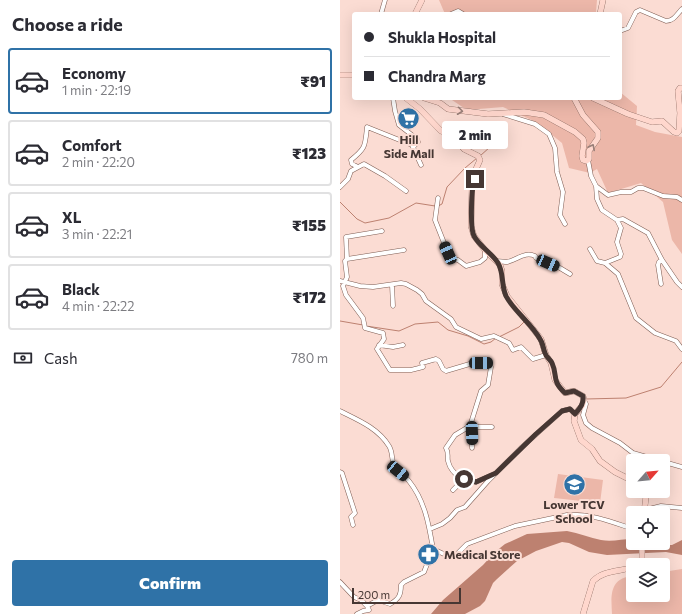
<!DOCTYPE html>
<meta charset="utf-8">
<style>
:root{--surface:#fff;--page:#f7f7f7;--text:#2b2b33;--muted:#7c7c81;--line:#e1e1e2;--accent:#2f72a7}
body{margin:0;font-family:Commissioner,sans-serif;background:var(--page);color:var(--text);height:100vh;display:flex;flex-direction:column;font-size:15px;white-space:nowrap}
*{box-sizing:border-box;margin:0}
p{font-size:13px;color:var(--muted)}
.icon{flex:none;width:22px;height:22px;fill:none;stroke:currentColor;stroke-width:2;stroke-linecap:round;stroke-linejoin:round}
.map{position:relative;flex:1;overflow:hidden}
.panel{display:flex;flex-direction:column;background:var(--surface);width:340px}
.panel>*{flex:none}
.guide{position:absolute;left:12px;top:12px;width:270px;height:88px;border-radius:4px;box-shadow:0 4px 16px #0002;display:grid;align-content:center;height:88px;padding:0 12px;background:var(--surface)}
.needle{width:26px;rotate:63deg}
.buttons{position:absolute;left:286px;top:454px;display:grid;gap:8px}
.buttons a{display:grid;place-items:center;width:44px;height:44px;border-radius:4px;background:var(--surface);box-shadow:0 4px 16px #0002;font-size:20px}
.scale{position:absolute;left:12px;bottom:10px;width:109px;box-sizing:border-box;padding-left:4px;border:2px solid #463733;border-top:0;font-size:11px;line-height:14px;white-space:nowrap;color:#463733;-webkit-text-stroke:3px #fbdcd3;paint-order:stroke}
.end{position:absolute;width:18px;height:18px;margin:-9px;border:5px solid #463733;background:#fff;box-shadow:0 0 0 2px #fff}
.from{border-radius:50%}
.bubble{position:absolute;height:28px;border-radius:4px;background:var(--surface);box-shadow:0 4px 16px #0002;font-size:13px;font-weight:800;line-height:28px;text-align:center}
.car{position:absolute;width:12px;height:24px;margin:-12px -6px;border-radius:5px;box-shadow:0 0 3px 1px #0007;background:linear-gradient(#222 24%,#8ab4d8 0 40%,#222 0 76%,#8ab4d8 0 86%,#222 0)}
.guide b{display:flex;align-items:center;gap:14px;height:38px;font-size:15px}
.guide b+b{border-top:1px solid var(--line)}
.guide i{width:10px;height:10px;background:var(--text)}
ul{padding:0;list-style:none}
li{display:flex;align-items:center;gap:12px;height:66px;margin:0 8px 6px;padding:0 4px;border:2px solid var(--line);border-radius:4px}
li div{flex:1}
li b{display:block;font-size:15px}
li em{font-style:normal;font-weight:800}
li.on{border-color:var(--accent)}
li>.icon{width:36px;height:36px;stroke-width:1.5}
h2{padding:0 12px;font-size:18px;line-height:48px}
.pay{display:flex;align-items:center;gap:10px;height:44px;padding:0 12px;font-size:15px}
.pay p{margin-inline-start:auto}
.action{display:flex;gap:8px;margin-top:auto;padding:8px 12px}
.action a{flex:1;height:46px;border-radius:4px;background:var(--accent);color:#fff;font-size:16px;font-weight:800;line-height:46px;text-align:center}
main{display:flex;flex:1;min-height:0}
.map>svg:first-child{display:block}
.green{fill:#ecb7a9}
.water{fill:#bd8170}
.lines{fill:none;stroke-linecap:round;stroke-linejoin:round}
.stream{stroke:#bd8170;stroke-width:1}
.street-casing{stroke:#7f5e54;stroke-width:5}
.secondary-casing{stroke:#7f5e54;stroke-width:6}
.street{stroke:#fff;stroke-width:4}
.secondary{stroke:#ffd7cd;stroke-width:5.5}
.oneway{stroke:#997f78}
.route{stroke:#463733;stroke-width:5}
.labels{text-anchor:middle;stroke-width:4;stroke-linejoin:round;paint-order:stroke}
.poi-label{font-size:12px;font-weight:bold;fill:#463733;stroke:#fbdcd3}
</style>
<main>
<section class="panel">
<h2>Choose a ride</h2>
<ul>
<li class="on"><svg class="icon" aria-label="car" viewBox="0 0 24 24"><path d="M5 17H2v-5l4-1 3-4h7l3 4 3 1v5h-3M9 17h6M6 11h13"/><circle cx="7" cy="17" r="2"/><circle cx="17" cy="17" r="2"/></svg><div><b>Economy</b><p>1 min · 22:19</p></div><em>₹91</em></li>
<li><svg class="icon" aria-label="car" viewBox="0 0 24 24"><path d="M5 17H2v-5l4-1 3-4h7l3 4 3 1v5h-3M9 17h6M6 11h13"/><circle cx="7" cy="17" r="2"/><circle cx="17" cy="17" r="2"/></svg><div><b>Comfort</b><p>2 min · 22:20</p></div><em>₹123</em></li>
<li><svg class="icon" aria-label="car" viewBox="0 0 24 24"><path d="M5 17H2v-5l4-1 3-4h7l3 4 3 1v5h-3M9 17h6M6 11h13"/><circle cx="7" cy="17" r="2"/><circle cx="17" cy="17" r="2"/></svg><div><b>XL</b><p>3 min · 22:21</p></div><em>₹155</em></li>
<li><svg class="icon" aria-label="car" viewBox="0 0 24 24"><path d="M5 17H2v-5l4-1 3-4h7l3 4 3 1v5h-3M9 17h6M6 11h13"/><circle cx="7" cy="17" r="2"/><circle cx="17" cy="17" r="2"/></svg><div><b>Black</b><p>4 min · 22:22</p></div><em>₹172</em></li>
</ul>
<div class="pay"><svg class="icon" aria-label="cash" viewBox="0 0 24 24"><path d="M3 7h18v10H3z"/><circle cx="12" cy="12" r="2"/></svg>Cash<p>780 m</p></div>
<div class="action"><a>Confirm</a></div>
</section>
<div class="map">
<svg width="342" height="614" viewBox="0 0 342 614">
<rect width="100%" height="100%" fill="#fbdcd3"/>
<path class="green" d="M99,0h158l-1,12 1,2h-152z
M280,92l17,14 -1,19 19,7 27,5v117l-10,-14 -9,-38 -22,-19 -33,10 -11,-24 -7,4 -21,-5 -7,-25 -26,-21 -33,-15 -36,3 -18,-12h171z
M218,474l45,6 -3,23 -46,-5z
M342,569v45h-70c-1,-18 -3,-36 21,-38v19h30v-23z"/>
<path class="water" d="M227,531c12,2 23,7 34,9 11,2 21,-1 32,-1v4h27l6,2h6l10,-5v15l-16,-3 -59,3 -18,-3 -20,-9 -7,-1 -26,9 -19,10 -20,18 -4,4 -8,18 -5,5 -15,8h-34l12,-14 40,-35 12,-13 10,-8 22,-10z"/>
<g class="lines">
<path class="stream" d="M140,156l10,-9 7,-3
M0,202l17,17 8,4 24,-5 27,-15 19,3
M98,206l4,-2 5,-17 18,-19 12,-10
M0,321l23,4
M26,326l33,5 16,-7 23,-2 10,8 20,6 16,8 7,-2 5,-4
M159,337l20,-10 5,-5
M246,399l40,-1 35,-11 21,-25"/>
<defs>
<path id="street" d="M41,14l4,-14
M111,14l7,-3 5,3
M280,31l8,-3 8,-16 4,-2 26,11c8,0 11,-7 16,-12
M53,98l2,13 4,14 18,14 1,3 -5,5
M163,114l32,10 14,10 6,14 2,24 6,20 -3,23 5,9
M248,160l3,16 5,10 1,13 5,11 15,10 6,-1 25,14 14,27 15,22 5,5
M18,167l-6,-3 -1,-4c15,-12 14,-14 16,-33l45,18 9,20
M256,186l12,9 13,-3h10l7,-4h5l20,8 14,1 5,3
M0,187l8,-8 3,-8 13,-7 21,12 21,15
M98,198l-3,22 13,33 5,6 5,1 8,6 14,-4 5,-4v-8
M42,231l-36,6 1,22 -2,2 2,16 -4,9 3,9 17,23 2,10 18,5 1,6 -7,10 13,21h21l12,-3 -1,-4 14,-4 3,2 4,8 3,2 27,-8h16l2,4 -3,18 -7,6 -11,35 -15,9 -9,13c3,5 1,9 2,13 2,9 8,13 14,19
M250,249l7,12 8,2 13,11 18,44 19,15 21,8 6,8
M7,259l57,-9
M157,261c3,0 7,1 10,1 10,-2 18,-11 28,-6l1,2 24,10 10,6
M265,263l15,-6 1,-3 -4,-12 4,-14 -4,-8
M0,281l20,5 13,1 28,-4 5,1 11,6 5,4 4,7 25,18 5,8 25,12 13,-3 15,7 4,7 8,-3 12,12 13,-4
M321,284l-3,-19 1,-3 3,-2
M52,285l1,21
M39,345l14,2 10,-2
M244,400l2,4 -3,11 3,8 6,5 28,15 13,10 49,14
M0,411c18,9 38,17 49,35 5,8 1,16 8,25 4,4 9,6 12,10 16,20 20,44 24,68l13,6 5,1 7,-3 9,-9 48,-18 52,-11c23,-2 45,7 66,14
M130,426l5,1h17
M129,427l3,6v15
M0,472l2,1 13,40 -4,4 2,8
M113,490l6,-6 2,-4 3,-1 12,3 16,-7
M305,510l16,-4 21,2
M90,529l12,-5 8,-6 7,-8 8,-3 23,-26 34,-34 40,-36 8,-2 5,5
M0,582l14,15 7,3 6,6
M17,614l6,-3 6,-1 -2,-4 11,-6 12,4c9,-5 11,-9 11,-19l3,-3 20,-10 9,-23"/>
<path id="secondary" d="M75,14l7,-14
M260,14l3,-14
M0,75h14
M66,98l14,11 21,22 9,2 14,16 14,7 2,4 -4,9 -4,19 -1,38 3,10 11,14 15,15 2,6v13l5,12 34,43 5,16 5,8 4,17 10,13 9,-2 9,5 1,4 -2,6 -7,8 -1,7 7,19 11,9 8,12 15,11 18,9
M84,98l16,5 8,6 40,5 36,-2 20,3 31,17 8,7 1,4 -2,13 1,4 3,1 3,-2v-8l9,-13v-6l-15,-17 -9,-17
M253,98l35,16 24,8 10,-1 12,11 3,1 2,-2 1,-18 -2,-22 2,-3h2
M304,491l2,6 -2,16
M299,565l3,-3v-19
M243,614l10,-33c11,-11 26,-9 40,-14"/>
</defs>
<use href="#street" class="street-casing"/>
<use href="#secondary" class="secondary-casing"/>
<use href="#street" class="street"/>
<use href="#secondary" class="secondary"/>
</g>
<defs><path id="oneway-chevron" d="M-2-3.5L2.5 0L-2 3.5" fill="none" stroke-width="1.6" stroke-linecap="round" stroke-linejoin="round"/></defs>
<g class="oneway">
<use href="#oneway-chevron" transform="translate(120 111) rotate(7)"/>
<use href="#oneway-chevron" transform="translate(252 147) rotate(-63)"/>
</g>
<g class="lines">
<path class="route" d="M124,479l12,3 20,-9 40,-39 26,-23 8,-2 5,5c5,-6 9,-10 8,-18l-9,-5 -9,2c-14,-13 -7,-17 -13,-30 -2,-4 -6,-6 -7,-10 -2,-5 -2,-10 -5,-14 -8,-15 -27,-29 -34,-43 -5,-11 -2,-23 -8,-33 -6,-10 -18,-16 -24,-27 -4,-7 -3,-50 1,-57"/>
</g>
<defs>
<symbol id="supermarket-disc" viewBox="-11 -11 22 22"><circle r="9.5" fill="#2f72a7" stroke="#fbdcd3"/><path d="M-6-5.5h2.5l.6 2H6L4.5 2H-2.5L-4.4-4H-6ZM-1.5 3.2a1.3 1.3 0 1 0 .1 0ZM3 3.2a1.3 1.3 0 1 0 .1 0Z" fill="#fff"/></symbol>
<symbol id="school-disc" viewBox="-11 -11 22 22"><circle r="9.5" fill="#2f72a7" stroke="#fbdcd3"/><path d="M0-5L7-2L0 1L-7-2ZM-4 1L0 2.5L4 1V4Q0 6-4 4Z" fill="#fff"/></symbol>
<symbol id="pharmacy-disc" viewBox="-11 -11 22 22"><circle r="9.5" fill="#2f72a7" stroke="#fbdcd3"/><path d="M-2-6h4v4h4v4h-4v4h-4v-4h-4v-4h4Z" fill="#fff"/></symbol>
</defs>
<g fill-rule="evenodd">
<use href="#supermarket-disc" x="56" y="106" width="25" height="25"/>
<use href="#school-disc" x="222" y="472" width="25" height="25"/>
<use href="#pharmacy-disc" x="76" y="542" width="25" height="25"/>
</g>
<g class="labels">
<g class="poi-label">
<text x="69" y="144">Hill<tspan x="69" dy="14">Side Mall</tspan></text>
<text x="234" y="509">Lower TCV<tspan x="234" dy="14">School</tspan></text>
<text x="104" y="559" text-anchor="start">Medical Store</text>
</g>
</g>
</svg>
<div class="buttons">
<a><svg class="needle" viewBox="-14 -14 28 28"><path d="M0-13l5 13h-10z" fill="#e53935"/><path d="M0 13l5-13h-10z" fill="#7c7c81"/></svg></a>
<a><svg class="icon" aria-label="locate" viewBox="0 0 24 24"><circle cx="12" cy="12" r="6"/><path d="M12 2v4M12 18v4M2 12h4M18 12h4"/></svg></a>
<a><svg class="icon" aria-label="layers" viewBox="0 0 24 24"><path d="M12 4l9 5-9 5-9-5zM3 14l9 5 9-5"/></svg></a>
</div>
<div class="scale">200 m</div>
<i class="end from" style="left:124px;top:479px"></i>
<i class="end" style="left:135px;top:179px"></i>
<div class="bubble" style="left:102px;top:121px;width:66px">2 min</div>
<i class="car" style="left:108px;top:253px;rotate:336deg"></i>
<i class="car" style="left:208px;top:263px;rotate:113deg"></i>
<i class="car" style="left:141px;top:363px;rotate:90deg"></i>
<i class="car" style="left:132px;top:433px;rotate:178deg"></i>
<i class="car" style="left:58px;top:471px;rotate:129deg"></i>
<div class="guide">
<b><i class="from"></i>Shukla Hospital</b>
<b><i></i>Chandra Marg</b>
</div>
</div>
</main>
